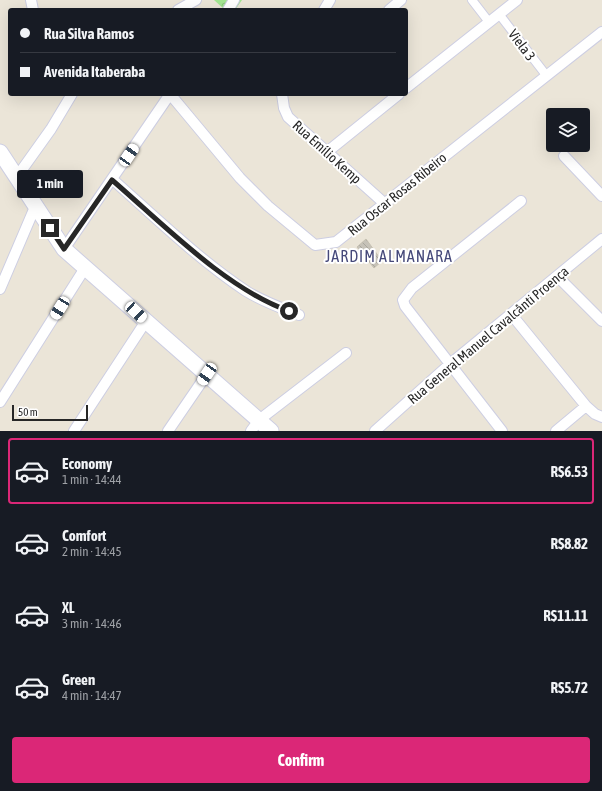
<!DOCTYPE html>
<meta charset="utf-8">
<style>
:root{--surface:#171b24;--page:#242831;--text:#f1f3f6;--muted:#9ea1a6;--line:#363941;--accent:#db2777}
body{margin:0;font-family:"Asap Condensed",sans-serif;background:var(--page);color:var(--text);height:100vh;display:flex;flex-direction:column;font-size:15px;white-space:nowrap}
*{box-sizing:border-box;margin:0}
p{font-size:13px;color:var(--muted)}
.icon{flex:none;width:22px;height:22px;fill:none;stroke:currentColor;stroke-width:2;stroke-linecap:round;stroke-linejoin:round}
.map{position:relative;height:431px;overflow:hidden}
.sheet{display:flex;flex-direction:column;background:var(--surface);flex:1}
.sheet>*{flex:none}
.banner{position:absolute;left:8px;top:8px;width:400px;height:88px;border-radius:4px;box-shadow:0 4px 16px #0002;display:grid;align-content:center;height:88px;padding:0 12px;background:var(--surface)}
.fabs{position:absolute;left:546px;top:108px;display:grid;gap:8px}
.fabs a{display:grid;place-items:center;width:44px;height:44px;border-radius:4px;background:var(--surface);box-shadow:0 4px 16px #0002;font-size:20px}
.scale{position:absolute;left:12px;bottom:10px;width:76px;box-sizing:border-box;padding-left:4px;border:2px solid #272727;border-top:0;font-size:11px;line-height:14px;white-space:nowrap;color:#272727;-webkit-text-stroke:3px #fff;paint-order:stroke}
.end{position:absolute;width:18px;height:18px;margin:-9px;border:5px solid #272727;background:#fff;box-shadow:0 0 0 2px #fff}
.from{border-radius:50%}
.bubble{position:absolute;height:28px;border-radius:4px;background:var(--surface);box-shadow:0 4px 16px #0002;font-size:13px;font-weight:700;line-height:28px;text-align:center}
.car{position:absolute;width:12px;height:24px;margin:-12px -6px;border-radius:5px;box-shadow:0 0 3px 1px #0007;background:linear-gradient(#fff 24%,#345 0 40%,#fff 0 76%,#345 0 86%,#fff 0)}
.banner b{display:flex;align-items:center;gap:14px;height:38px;font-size:15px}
.banner b+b{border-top:1px solid var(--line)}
.banner i{width:10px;height:10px;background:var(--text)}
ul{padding:7px 0 0;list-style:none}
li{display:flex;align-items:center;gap:12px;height:66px;margin:0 8px 6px;padding:0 4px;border:2px solid transparent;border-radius:4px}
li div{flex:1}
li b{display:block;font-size:15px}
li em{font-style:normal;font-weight:700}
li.active{border-color:var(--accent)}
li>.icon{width:36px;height:36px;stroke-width:1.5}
.button{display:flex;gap:8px;margin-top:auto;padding:8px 12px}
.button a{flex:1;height:46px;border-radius:4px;background:var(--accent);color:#fff;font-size:16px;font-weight:700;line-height:46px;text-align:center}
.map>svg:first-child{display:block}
.forest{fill:url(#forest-crowns)}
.building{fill:url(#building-back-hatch);stroke:#c6c1b2}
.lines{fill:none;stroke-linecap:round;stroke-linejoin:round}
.pedestrian-casing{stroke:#cdcee2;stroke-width:10}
.minor-casing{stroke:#cdcee2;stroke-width:12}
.secondary-casing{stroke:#cdcee2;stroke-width:17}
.pedestrian{stroke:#fff;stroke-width:8}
.minor{stroke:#fff;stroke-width:10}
.secondary{stroke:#fff;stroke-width:15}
.route{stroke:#272727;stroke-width:5}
.labels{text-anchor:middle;stroke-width:4;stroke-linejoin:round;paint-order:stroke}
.street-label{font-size:14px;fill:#272727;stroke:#fff}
.quarter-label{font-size:16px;letter-spacing:1px;fill:#46497a;stroke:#fff}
</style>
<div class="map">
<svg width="602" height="431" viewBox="0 0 602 431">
<defs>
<pattern id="forest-crowns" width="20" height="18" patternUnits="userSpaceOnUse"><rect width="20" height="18" fill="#a2e591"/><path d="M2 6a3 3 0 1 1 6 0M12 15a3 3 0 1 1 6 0" fill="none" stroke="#8cc47d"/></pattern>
<pattern id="building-back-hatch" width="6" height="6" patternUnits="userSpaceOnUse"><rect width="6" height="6" fill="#c6c2b8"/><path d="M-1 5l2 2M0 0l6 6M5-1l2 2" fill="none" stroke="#aaa79e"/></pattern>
</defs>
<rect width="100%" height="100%" fill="#ebe5d8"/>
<path class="forest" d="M214,0h28l-7,10h-10z"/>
<path class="building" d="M366,239l16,22 -8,7 -17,-21z"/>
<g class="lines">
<defs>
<path id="pedestrian" d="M472,0l17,22
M499,14l47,61"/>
<path id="minor" d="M31,0l2,10
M178,10l18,-10
M228,10l6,-10
M324,10l6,-10
M389,10l12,-10
M406,88l111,-88
M170,94l70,84 28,28 47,39 21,-3 266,-210
M282,94l2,14 4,9 96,86
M327,152l72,-58
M564,156l38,40
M16,178l35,-49 21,-35
M112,179c43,38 86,80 134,112 16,10 35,17 53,24
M64,249l106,-155
M557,276l45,45
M0,289l35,-82
M511,314l75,92 9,8 7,3
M0,402l85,-134
M74,431l72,-110
M168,431l39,-57
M251,431l8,-11 87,-67
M375,431l75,-67 152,-125
M502,431l-97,-125 -2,-6 9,-12 109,-87
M556,431l30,-25"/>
<path id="secondary" d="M0,152l64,97 207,182"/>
</defs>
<use href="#pedestrian" class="pedestrian-casing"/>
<use href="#minor" class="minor-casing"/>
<use href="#secondary" class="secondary-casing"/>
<use href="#pedestrian" class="pedestrian"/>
<use href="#minor" class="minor"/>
<use href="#secondary" class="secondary"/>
</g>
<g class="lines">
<path class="route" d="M50,228l14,21 48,-69c50,43 114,109 177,131"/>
</g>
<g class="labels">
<g class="street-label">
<text transform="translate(522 45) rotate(53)" y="5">Viela 3</text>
<text transform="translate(327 152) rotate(42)" y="5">Rua Emílio Kemp</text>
<text transform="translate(397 194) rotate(-39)" y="5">Rua Oscar Rosas Ribeiro</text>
<text transform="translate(488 335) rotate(-40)" y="5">Rua General Manuel Cavalcânti Proença</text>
</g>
<g class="quarter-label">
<text x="389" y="262">JARDIM ALMANARA</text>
</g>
</g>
</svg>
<div class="fabs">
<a><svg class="icon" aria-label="layers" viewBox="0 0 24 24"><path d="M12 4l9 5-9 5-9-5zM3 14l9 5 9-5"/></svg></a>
</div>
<div class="scale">50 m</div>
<i class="end from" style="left:289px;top:311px"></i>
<i class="end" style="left:50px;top:228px"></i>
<div class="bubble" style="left:17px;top:170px;width:66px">1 min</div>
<i class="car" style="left:129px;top:155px;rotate:34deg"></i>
<i class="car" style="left:60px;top:308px;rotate:212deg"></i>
<i class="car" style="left:136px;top:312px;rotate:133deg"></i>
<i class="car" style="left:207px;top:374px;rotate:214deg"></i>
<div class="banner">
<b><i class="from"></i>Rua Silva Ramos</b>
<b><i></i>Avenida Itaberaba</b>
</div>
</div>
<section class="sheet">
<ul>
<li class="active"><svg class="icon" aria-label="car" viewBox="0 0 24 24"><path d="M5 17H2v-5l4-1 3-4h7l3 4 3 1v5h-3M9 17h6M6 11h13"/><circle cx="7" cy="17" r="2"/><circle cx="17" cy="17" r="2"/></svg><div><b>Economy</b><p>1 min · 14:44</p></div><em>R$6.53</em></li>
<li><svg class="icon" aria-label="car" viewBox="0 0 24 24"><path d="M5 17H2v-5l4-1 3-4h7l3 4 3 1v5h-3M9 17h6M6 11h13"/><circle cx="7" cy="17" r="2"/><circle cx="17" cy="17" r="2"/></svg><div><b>Comfort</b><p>2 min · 14:45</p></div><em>R$8.82</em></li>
<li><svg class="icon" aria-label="car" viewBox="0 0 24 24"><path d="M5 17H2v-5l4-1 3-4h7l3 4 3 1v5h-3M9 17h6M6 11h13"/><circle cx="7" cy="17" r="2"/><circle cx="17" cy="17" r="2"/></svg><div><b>XL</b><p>3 min · 14:46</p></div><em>R$11.11</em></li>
<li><svg class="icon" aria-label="car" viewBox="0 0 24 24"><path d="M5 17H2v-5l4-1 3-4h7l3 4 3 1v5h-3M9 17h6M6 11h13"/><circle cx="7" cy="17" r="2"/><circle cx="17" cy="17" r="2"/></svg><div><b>Green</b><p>4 min · 14:47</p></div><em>R$5.72</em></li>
</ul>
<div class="button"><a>Confirm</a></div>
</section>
